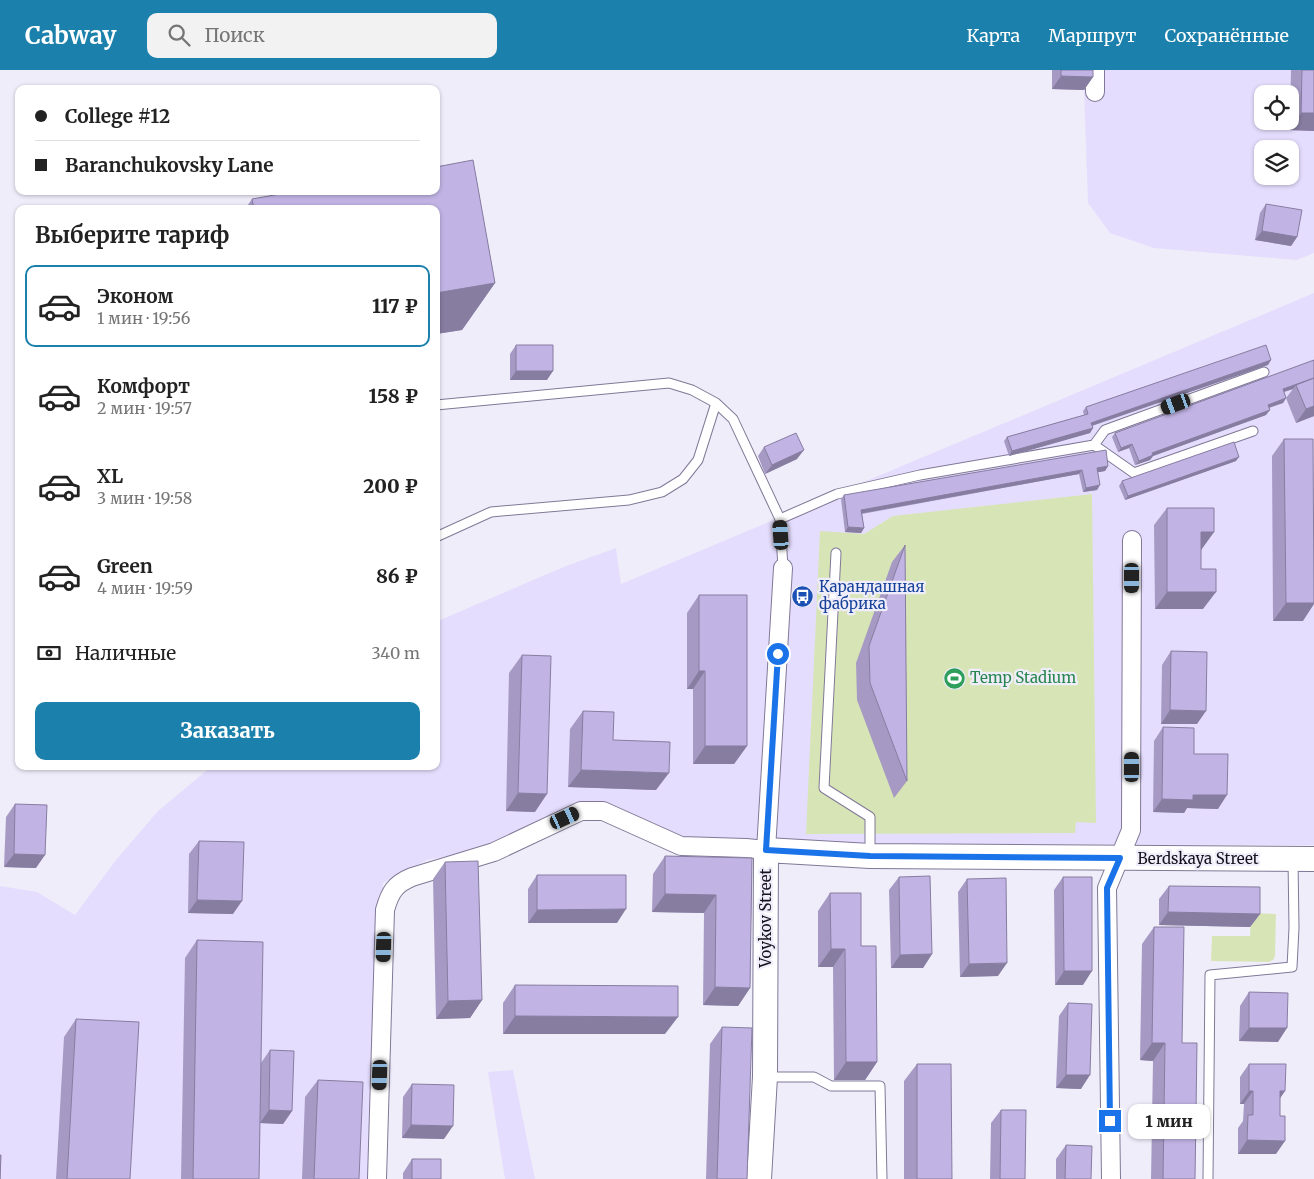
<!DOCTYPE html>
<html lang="ru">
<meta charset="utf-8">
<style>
:root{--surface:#fff;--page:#f2f2f2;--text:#222;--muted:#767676;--line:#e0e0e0;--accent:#1b80ab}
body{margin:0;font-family:Merriweather,serif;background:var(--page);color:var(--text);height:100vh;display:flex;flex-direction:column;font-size:19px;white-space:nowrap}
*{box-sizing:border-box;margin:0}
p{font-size:16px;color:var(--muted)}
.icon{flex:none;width:28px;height:28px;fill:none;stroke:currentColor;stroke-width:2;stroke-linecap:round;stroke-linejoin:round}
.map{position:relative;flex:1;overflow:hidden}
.side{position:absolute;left:15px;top:135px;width:425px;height:565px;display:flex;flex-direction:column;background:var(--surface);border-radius:10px;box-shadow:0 1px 4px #0004}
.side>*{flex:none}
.guide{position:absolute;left:15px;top:15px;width:425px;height:110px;border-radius:10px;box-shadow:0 1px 4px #0004;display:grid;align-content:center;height:110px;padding:0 20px;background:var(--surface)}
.fabs{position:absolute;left:1254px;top:15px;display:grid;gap:10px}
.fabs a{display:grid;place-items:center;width:45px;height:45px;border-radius:10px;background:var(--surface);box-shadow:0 1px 4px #0004;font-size:25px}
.end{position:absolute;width:22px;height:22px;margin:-11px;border:6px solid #1a73e8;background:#fff;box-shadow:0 0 0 2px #fff}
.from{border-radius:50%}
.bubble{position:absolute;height:35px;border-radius:10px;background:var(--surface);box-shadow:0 1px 4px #0004;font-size:16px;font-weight:800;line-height:35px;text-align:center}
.car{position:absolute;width:15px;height:30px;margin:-15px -8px;border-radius:6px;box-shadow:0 0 4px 1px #0007;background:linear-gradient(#222 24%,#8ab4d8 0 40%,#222 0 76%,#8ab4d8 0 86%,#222 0)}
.guide b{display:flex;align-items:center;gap:18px;height:48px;font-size:19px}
.guide b+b{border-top:1px solid var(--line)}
.guide i{width:12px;height:12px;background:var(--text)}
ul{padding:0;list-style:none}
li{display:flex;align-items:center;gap:15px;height:82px;margin:0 10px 8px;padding:0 10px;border:2px solid transparent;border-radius:10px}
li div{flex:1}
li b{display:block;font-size:19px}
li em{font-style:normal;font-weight:800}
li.selected{border-color:var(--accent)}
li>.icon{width:45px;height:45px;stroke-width:1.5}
h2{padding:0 20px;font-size:22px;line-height:60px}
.pay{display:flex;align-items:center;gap:12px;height:55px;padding:0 20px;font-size:19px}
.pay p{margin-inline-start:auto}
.button{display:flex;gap:10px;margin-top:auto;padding:10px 20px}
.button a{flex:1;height:58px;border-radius:10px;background:var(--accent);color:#fff;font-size:20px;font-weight:800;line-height:58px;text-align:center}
header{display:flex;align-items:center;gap:30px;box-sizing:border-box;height:70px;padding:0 25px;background:var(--accent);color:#fff}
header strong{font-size:24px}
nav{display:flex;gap:28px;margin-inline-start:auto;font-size:18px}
.search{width:350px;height:45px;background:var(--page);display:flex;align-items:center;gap:12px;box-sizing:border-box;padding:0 18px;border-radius:10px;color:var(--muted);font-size:19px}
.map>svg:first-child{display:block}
.built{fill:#e5ddfd;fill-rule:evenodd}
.green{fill:#d7e5b6}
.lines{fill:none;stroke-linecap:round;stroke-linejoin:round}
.lane-casing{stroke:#807896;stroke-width:11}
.street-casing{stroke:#807896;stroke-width:20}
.secondary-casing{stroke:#807896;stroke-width:26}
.lane{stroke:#fff;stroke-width:9}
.street{stroke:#fff;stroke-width:18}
.secondary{stroke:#fff;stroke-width:24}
.wall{fill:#a69ac4;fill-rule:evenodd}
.shaded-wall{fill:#877da0}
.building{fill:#c1b3e4;stroke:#877da0}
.route{stroke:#1a73e8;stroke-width:6}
.labels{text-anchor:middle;stroke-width:4.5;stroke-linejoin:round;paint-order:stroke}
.transit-label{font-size:15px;fill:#164399;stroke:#f0edfb;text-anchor:start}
.leisure-label{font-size:15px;fill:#27864d;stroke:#f0edfb;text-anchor:start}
.street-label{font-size:15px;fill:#14111c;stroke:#f0edfb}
</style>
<header>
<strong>Cabway</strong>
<div class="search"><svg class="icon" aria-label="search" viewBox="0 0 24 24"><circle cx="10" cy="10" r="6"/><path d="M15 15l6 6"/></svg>Поиск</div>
<nav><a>Карта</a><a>Маршрут</a><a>Сохранённые</a></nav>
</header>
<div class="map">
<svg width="1314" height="1109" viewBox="0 0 1314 1109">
<rect width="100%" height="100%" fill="#f0edfb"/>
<path class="built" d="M1084,0h230v183l-17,7 -143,-12 -44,-15 -22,-30 -4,-113zM1262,24h28v27h-28zM1262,79h28v27h-28z
M1314,223v552l-537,-1 -21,-4h-75l-99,-37 -13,3 -23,14 -60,28 -59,12 -44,23 -14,296h-369v-293l37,6 38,23 41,-55 42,-49 54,-45h224v-143l4,-3 126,-54 50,-18 5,36z
M513,1000l22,109h-30l-17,-107z"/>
<path class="green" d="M1092,424l4,329 -20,-1 -1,11 -269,1 14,-303 44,3 29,-18z
M1251,843l25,1 -1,41 -1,4 -5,3 -58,-1 1,-25h38z"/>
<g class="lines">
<defs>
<path id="lane" d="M436,335l233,-22 23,7 24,13 17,16 47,100 3,49
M1094,375l40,28 119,-42
M780,449l57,-25 83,-19 174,-30 11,-15 159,-58
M436,467l55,-25 138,-12 33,-8 21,-13 15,-19 18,-57
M836,483l-12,235 46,29v37
M765,1007h49l17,9h49l2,93
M1208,1109l2,-204 82,-8 2,-39 -1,-68"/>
<path id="street" d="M1095,0v22
M377,1109l8,-269c5,-18 10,-26 27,-33l82,-25 87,-41h22l78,35 65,2 20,2 17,-282
M1111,1109l-4,-291 24,-58 1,-290"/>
<path id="secondary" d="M759,1109l6,-102 1,-227 104,6 444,3"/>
</defs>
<use href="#lane" class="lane-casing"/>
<use href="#street" class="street-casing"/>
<use href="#secondary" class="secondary-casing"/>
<use href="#lane" class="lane"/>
<use href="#street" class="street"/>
<use href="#secondary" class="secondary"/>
</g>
<path class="wall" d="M1052,0h41v7l-9,13 -32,-1z
M1291,0h23v61l-25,-1v-9h1z
M473,90l22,123 -33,47 -26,4v-125h-191l7,-10 45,-8h139v-24z
M1266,134l31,33 -6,9 -36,-6 5,-27z
M516,275l31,35h-37v-26z
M1314,290v56l-18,7 -10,-25 -3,5 -14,5 -3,7 -113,41 -3,4 -15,5 -6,-17 -11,4 -6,-15 3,-4zM1293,319l-7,9 -2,-6z
M1268,295l-176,61 1,2 -3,5 -81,23 -5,-15 3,-4 77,-22 -1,-4 3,-4z
M1284,369l19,182h-30l-1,-165z
M764,377l33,12 -32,15 -7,-18z
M1236,391l-111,39 -6,-14 3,-5z
M1108,396l-3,5 -7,1 -1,18 -14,2 -4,-18 -217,40 2,14 -3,5 -16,-1 -4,-33 3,-4z
M1167,438l47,24 -13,18v19l2,40h-48l-1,-84z
M905,475l2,236 -13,17 -37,-98 -1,-37 36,-101z
M699,525l48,151 -13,18h-41v-75h-6v-76z
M1171,581l26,73h-36l1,-59z
M522,585l13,157 -29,-1 3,-138z
M583,641l30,29 43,50 -88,-3 2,-58z
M1163,657l31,27 24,55 -31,-1 -3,5 -31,-1 1,-71z
M15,734l21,64 -32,-1 2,-50z
M199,771l34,73 -45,-1 1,-59z
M665,786l87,2 -2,130 -12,18 -35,-1 1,-92 -52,-1 1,-38z
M445,792l37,138 -12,18 -34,1 -3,-140z
M537,805l80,48h-89v-34z
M899,807l33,77 -9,14h-32l-2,-78z
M1063,807l20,108h-28l-1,-95z
M967,809l31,97 -38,1 -2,-85z
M1169,816l91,28 -10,13 -91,-2v-26z
M830,823l31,53 16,116 -12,18h-31l-1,-113h-15v-56z
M1154,857l28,116 13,136h-44l2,-118 -13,-1 2,-116z
M197,870l64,123 9,-13 22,61 -9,13 -23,-1 -1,56h-78l4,-221z
M515,915l150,49h-162v-31z
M1249,922l29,50 -39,-1 1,-35z
M1068,933l13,86 -25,-1 3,-72z
M76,949l54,160h-74l8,-142z
M722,957l25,152h-41l4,-135z
M917,994l35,115h-48v-98z
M1249,994l36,27 -5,7v18l-4,38h-38v-26l5,-7 1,-17h-4v-27z
M318,1010l41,99h-57l3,-82z
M412,1014l32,55 -42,-1 1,-41z
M1001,1040l24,69h-35l1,-56z
M1066,1075l25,34h-35v-20z
M412,1089l29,20h-38v-6z"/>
<path class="shaded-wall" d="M1061,6l32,1 -9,13 -32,-1z
M1301,43h13v18l-25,-1z
M1262,161l35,6 -6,9 -36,-6z
M495,213l-33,47 -26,4v-41z
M1271,290l-3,5 -180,62 3,-4z
M516,301h37l-6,9h-37z
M1314,308l-18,7 -3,4 -13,4 3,-4z
M1286,328l-3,5 -19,6 4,-4z
M1314,336v10l-18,7 10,-14z
M1270,340l-4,5 -113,41 -3,4 -15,5 4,-4 13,-8z
M1093,358l-3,5 -81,23 3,-5z
M1132,374l-3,4 -11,4 3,-4z
M804,380l-7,9 -32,15 7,-9z
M1239,387l-3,4 -111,39 3,-4z
M1108,396l-3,5 -11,2 3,-5z
M1082,400l-3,4 -221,40 3,-4z
M1100,415l-3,5 -14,2 3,-4z
M848,457l16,1 -3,5 -16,-1z
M1201,462h13l-13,18z
M1167,522h49l-13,17h-48z
M1286,533h28v1l-11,17h-30z
M699,601h6l-12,18h-6z
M1170,640l36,1 -9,13h-36z
M705,676h42l-13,18h-41z
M581,700l88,3 -13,17 -88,-3z
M518,723l29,1 -12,18 -29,-1z
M1193,725h34l-9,14 -31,-1 -3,5 -31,-1 9,-13z
M14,784l31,1 -9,13 -32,-1z
M665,824l51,1 -12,18 -52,-1z
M197,830l45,1 -9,13 -45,-1z
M626,839l-9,14h-89l9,-13z
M1168,842l92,2 -10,13 -91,-2z
M831,879h14l-12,18h-15z
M932,884l-9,14h-32l9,-13z
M1007,893l-9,13 -38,1 9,-13z
M1064,901h28l-9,14h-28z
M715,917l35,1 -12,18 -35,-1z
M482,930l-12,18 -34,1 12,-18z
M515,946l163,1 -13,17h-162z
M1249,958h38l-9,14 -39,-1z
M1152,973h13l-12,18 -13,-1z
M846,992h31l-12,18h-31z
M1066,1005h24l-9,14 -25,-1z
M1249,1021h4l-9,13h-4z
M1280,1021h5l-9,13z
M269,1040l23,1 -9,13 -23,-1z
M411,1055l42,1 -9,13 -42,-1z
M1247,1070l38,1 -9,13h-38z"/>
<path class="building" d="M1061,0h32v7l-32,-1z
M1302,0h12v43h-13z
M473,90l22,123 -59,10v-84h-182l-2,-10 45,-8h139v-24z
M1266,134l36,6 -5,27 -35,-6z
M516,275h37v26h-37z
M1266,275l5,15 -180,63 2,5 -81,23 -5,-14 81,-23 -2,-7z
M1314,290v18l-31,11 3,9 -18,7 2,5 -118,43 1,2 -14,6 -7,-17 -11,4 -6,-15z
M1314,308v28l-8,3 -10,-24z
M796,363l8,17 -32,15 -8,-18z
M1284,369h29l1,164h-28z
M1234,372l5,15 -111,39 -6,-15z
M1106,380l2,16 -11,2 3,17 -14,3 -4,-18 -221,40 3,18 -16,-1 -4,-32z
M1167,438h47v24h-13v37h15v23h-49z
M905,475l2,236 -37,-98 -1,-37z
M699,525h48v151h-42v-75h-6z
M1171,581l36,1 -1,59 -36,-1z
M522,585l29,1 -4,138 -29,-1z
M583,641l31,1 -1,28 57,2 -1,31 -88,-3z
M1163,657l31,1v26h34l-1,41h-34v5l-31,-1z
M15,734l32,1 -2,50 -31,-1z
M199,771l45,1 -2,59 -45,-1z
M665,786l87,2 -2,130 -35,-1 1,-92 -51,-1z
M478,791l4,139 -34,1 -3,-139z
M537,805h89v34l-89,1z
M930,806l2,78 -32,1 -1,-78z
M1063,807h29v94h-28z
M1006,808l1,85 -38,1 -2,-85z
M1169,816l91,1v27l-92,-2z
M830,823h31v53h15l1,116h-31l-1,-113h-14z
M1154,857h30l-2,116h15l-2,136h-32l2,-136h-13z
M197,870l66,2 -4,237h-66z
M515,915l163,1v31l-163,-1z
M1249,922l39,1 -1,35h-38z
M1068,933l24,1 -2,71h-24z
M76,949l63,3 -9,157h-63z
M722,957l30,1 -5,151h-30z
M270,980l24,1 -2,60 -23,-1z
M917,994h34l1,115h-35z
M1249,994h37l-1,27h-5v25h5v25l-38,-1 1,-25h5v-24h-4z
M318,1010l45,2 -4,97h-45z
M412,1014l42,1 -1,41 -42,-1z
M1001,1040h25l-1,69h-25z
M1066,1075l26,1 -1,33h-26z
M0,1085h1l-1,24z
M412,1089h29v20h-29z"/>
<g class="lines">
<path class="route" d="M778,584l-12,196 104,6 250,2 -13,30 3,233"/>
</g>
<defs>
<symbol id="bus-disc" viewBox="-11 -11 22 22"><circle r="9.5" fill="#1a4fb4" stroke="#f0edfb"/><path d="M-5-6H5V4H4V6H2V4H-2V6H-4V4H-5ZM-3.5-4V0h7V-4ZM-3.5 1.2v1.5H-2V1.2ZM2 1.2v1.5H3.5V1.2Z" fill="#fff"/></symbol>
<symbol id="stadium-disc" viewBox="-11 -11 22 22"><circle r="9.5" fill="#2e9e5b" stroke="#f0edfb"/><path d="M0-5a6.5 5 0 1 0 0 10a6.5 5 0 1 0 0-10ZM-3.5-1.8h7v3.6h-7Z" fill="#fff"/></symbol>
</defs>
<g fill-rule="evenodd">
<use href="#bus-disc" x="790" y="514" width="25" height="25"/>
<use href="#stadium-disc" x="942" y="596" width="25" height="25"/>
</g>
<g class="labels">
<g class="transit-label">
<text x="819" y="522">Карандашная<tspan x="819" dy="17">фабрика</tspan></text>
</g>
<g class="leisure-label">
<text x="970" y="613">Temp Stadium</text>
</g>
<g class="street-label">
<text x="1198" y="794">Berdskaya Street</text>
<text transform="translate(766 848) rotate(-90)" y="5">Voykov Street</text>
</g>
</g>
</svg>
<div class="fabs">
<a><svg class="icon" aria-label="locate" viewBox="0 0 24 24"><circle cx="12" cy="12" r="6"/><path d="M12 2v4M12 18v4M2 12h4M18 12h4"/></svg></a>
<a><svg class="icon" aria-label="layers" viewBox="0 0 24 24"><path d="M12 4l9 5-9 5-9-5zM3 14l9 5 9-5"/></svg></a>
</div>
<i class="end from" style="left:778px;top:584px"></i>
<i class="end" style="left:1110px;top:1051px"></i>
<div class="bubble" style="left:1128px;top:1034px;width:82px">1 мин</div>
<i class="car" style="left:1176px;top:334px;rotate:250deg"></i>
<i class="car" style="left:781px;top:465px;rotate:356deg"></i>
<i class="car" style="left:1132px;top:508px;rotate:180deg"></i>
<i class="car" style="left:1132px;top:697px;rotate:0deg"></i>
<i class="car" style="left:565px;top:748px;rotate:65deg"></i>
<i class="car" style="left:384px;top:877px;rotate:182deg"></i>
<i class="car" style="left:380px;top:1005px;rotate:182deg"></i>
<div class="guide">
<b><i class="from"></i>College #12</b>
<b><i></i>Baranchukovsky Lane</b>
</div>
<section class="side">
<h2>Выберите тариф</h2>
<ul>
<li class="selected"><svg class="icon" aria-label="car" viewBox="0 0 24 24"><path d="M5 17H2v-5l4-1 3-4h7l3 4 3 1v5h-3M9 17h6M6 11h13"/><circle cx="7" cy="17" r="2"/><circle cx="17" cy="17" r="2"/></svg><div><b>Эконом</b><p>1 мин · 19:56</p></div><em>117 ₽</em></li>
<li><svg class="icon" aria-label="car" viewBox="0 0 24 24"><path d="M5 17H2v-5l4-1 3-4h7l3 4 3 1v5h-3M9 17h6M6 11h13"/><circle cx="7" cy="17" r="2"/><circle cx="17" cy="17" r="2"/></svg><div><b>Комфорт</b><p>2 мин · 19:57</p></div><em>158 ₽</em></li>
<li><svg class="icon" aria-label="car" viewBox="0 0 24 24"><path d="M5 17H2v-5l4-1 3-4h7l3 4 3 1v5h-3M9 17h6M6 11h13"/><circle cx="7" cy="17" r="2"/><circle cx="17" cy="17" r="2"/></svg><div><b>XL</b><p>3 мин · 19:58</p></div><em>200 ₽</em></li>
<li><svg class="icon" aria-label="car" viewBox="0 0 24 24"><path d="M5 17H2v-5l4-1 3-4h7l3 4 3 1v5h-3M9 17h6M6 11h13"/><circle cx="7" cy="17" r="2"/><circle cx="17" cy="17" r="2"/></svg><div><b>Green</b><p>4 мин · 19:59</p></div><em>86 ₽</em></li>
</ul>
<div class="pay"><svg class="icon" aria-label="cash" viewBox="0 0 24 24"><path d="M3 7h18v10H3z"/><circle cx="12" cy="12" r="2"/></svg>Наличные<p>340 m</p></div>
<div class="button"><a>Заказать</a></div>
</section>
</div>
